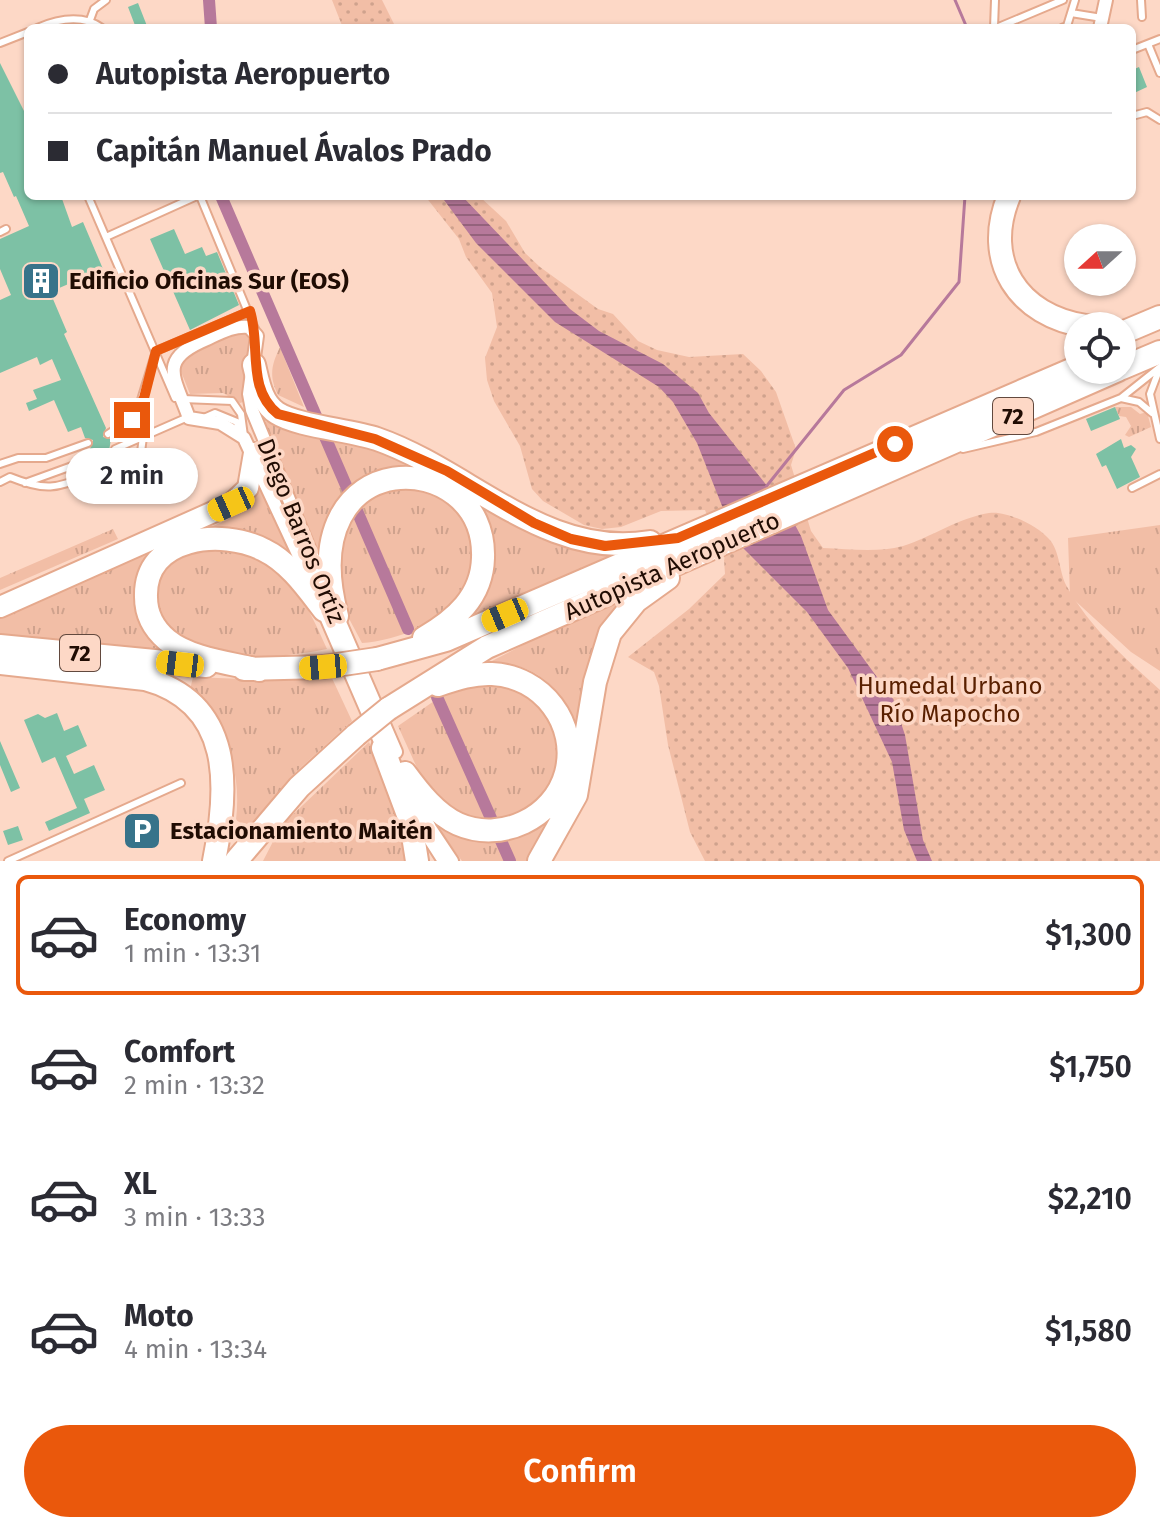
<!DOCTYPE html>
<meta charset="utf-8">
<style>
:root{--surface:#fff;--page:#f2f2f3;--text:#2b2b33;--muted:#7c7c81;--line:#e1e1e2;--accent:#ea580c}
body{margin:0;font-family:"Fira Sans",sans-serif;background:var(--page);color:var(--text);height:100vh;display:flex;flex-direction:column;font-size:30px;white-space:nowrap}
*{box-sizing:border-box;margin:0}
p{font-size:26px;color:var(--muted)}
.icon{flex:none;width:44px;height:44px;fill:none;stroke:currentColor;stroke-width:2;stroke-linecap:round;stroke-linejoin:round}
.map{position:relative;height:861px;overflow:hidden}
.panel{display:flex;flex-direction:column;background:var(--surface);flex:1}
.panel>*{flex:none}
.banner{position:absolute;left:24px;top:24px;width:1112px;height:176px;border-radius:12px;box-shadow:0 2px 6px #0004;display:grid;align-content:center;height:176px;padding:0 24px;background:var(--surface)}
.needle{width:52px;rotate:249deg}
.buttons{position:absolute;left:1064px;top:224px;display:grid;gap:16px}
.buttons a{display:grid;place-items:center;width:72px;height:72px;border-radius:50%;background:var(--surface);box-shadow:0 2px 6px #0004;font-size:40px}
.end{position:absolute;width:36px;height:36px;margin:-18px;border:10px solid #ea580c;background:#fff;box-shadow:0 0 0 4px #fff}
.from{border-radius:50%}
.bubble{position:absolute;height:56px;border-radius:28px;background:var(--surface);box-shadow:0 2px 6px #0004;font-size:26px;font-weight:600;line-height:56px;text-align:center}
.car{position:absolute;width:24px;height:48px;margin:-24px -12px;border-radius:10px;box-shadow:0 0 6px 2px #0007;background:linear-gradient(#f5c518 24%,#345 0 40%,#f5c518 0 76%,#345 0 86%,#f5c518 0)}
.banner b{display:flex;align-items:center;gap:28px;height:76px;font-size:30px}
.banner b+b{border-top:2px solid var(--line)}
.banner i{width:20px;height:20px;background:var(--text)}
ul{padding:14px 0 0;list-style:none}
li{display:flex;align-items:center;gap:24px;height:120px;margin:0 16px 12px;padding:0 8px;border:4px solid transparent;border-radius:12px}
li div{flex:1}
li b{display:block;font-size:30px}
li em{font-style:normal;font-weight:600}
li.active{border-color:var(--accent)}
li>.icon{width:72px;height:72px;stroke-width:1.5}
.action{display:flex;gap:16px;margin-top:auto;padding:16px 24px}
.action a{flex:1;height:92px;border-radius:48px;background:var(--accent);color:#fff;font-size:32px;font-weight:600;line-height:92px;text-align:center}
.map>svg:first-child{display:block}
.grass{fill:url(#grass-tufts)}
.park{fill:url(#park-dots)}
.water{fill:url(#water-rules)}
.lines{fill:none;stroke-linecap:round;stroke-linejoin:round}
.stream{stroke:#b7799b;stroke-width:3}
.canal{stroke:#b7799b;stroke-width:12}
.building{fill:#7dc1a5}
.service-casing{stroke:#e5a98d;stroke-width:10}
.minor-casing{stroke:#e5a98d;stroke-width:16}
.trunk-casing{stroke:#e5a98d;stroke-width:24}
.motorway-casing{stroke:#e5a98d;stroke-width:26}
.service{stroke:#fff;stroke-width:6}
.minor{stroke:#fff;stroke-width:12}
.trunk{stroke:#fff;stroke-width:20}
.motorway{stroke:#fff;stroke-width:22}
.motorway-bridge-casing{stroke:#e5a98d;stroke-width:26;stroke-linecap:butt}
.motorway-bridge{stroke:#fff;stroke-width:22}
.route{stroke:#ea580c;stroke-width:10}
.labels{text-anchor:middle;stroke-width:7;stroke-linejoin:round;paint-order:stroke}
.shield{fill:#fdd8c6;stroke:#62493e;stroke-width:2}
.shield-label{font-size:22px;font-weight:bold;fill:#200c03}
.poi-label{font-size:24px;font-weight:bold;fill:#200c03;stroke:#fdd8c6;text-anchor:start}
.street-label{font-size:24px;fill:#200c03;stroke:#fdd8c6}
.park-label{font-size:24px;fill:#5a2000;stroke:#fdd8c6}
</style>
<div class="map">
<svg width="1160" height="861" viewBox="0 0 1160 861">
<defs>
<pattern id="grass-tufts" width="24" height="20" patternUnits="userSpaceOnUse" patternTransform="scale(2)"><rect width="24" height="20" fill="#f2bea6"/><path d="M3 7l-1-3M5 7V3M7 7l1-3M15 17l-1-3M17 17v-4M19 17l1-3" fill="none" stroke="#cfa28d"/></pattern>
<pattern id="park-dots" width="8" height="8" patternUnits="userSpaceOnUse" patternTransform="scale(2)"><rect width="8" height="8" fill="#f2bea6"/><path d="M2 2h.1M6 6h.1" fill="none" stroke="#cfa28d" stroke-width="1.8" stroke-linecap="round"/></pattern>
<pattern id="water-rules" width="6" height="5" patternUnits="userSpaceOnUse" patternTransform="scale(2)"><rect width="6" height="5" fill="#b7799b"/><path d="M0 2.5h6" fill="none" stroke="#94627c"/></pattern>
</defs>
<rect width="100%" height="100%" fill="#fdd8c6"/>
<path class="grass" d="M234,333h12l5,6 -5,62 -6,2 -17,-10 -33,1 -10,-25 8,-15z
M280,347l24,60 -26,-12c-9,-19 -7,-29 2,-48z
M1115,407h16l9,7 7,-2 4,15 -22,10 -4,-2 6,-9 -5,-9 -7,-1z
M263,421l100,23 63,24c-19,3 -39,5 -57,10 -37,10 -49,57 -48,90l-61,-144z
M408,483l43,17 26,45c-3,14 -5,31 -11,44 -15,32 -71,52 -104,54l-16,-30 -13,-55 28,-58z
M259,484l37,74 -72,-27 -81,42 32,80 -175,-14v-25l227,-94 24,-18z
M464,489c45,28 87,64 142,65l-1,7 -136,57 13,-24z
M1160,525v146l-29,-19 -61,-56 -2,-58z
M113,529l5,10 -118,51v-12z
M227,547c61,22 74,43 100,102 -45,9 -109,15 -150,-12 -9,-6 -16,-20 -22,-30 7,-56 20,-54 72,-60z
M623,600l-44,140c-8,-32 -25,-62 -58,-73 -10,-3 -22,-1 -31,-5l60,-31z
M331,676l21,45 -55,50 -47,58 -14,-9c6,-51 -11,-94 -46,-130l3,-13 78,3z
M479,683c54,2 58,18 83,60l-15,58 -61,25 -36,-16 -27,-29 -25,-55 52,-36z
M369,742l35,85 4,34h-145l18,-35z
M554,811l-21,50h-71l-26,-35 3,-3 51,15 3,5z"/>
<path class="park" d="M332,0h50l14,28h-53z
M425,196h54l27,25 19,32 15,14 58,42 15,5 25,27 19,9 32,7 54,-3 18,17 15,21 20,57 -5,16 20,66 12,17c26,1 54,5 80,-2 29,-9 55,-28 86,-33 17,-3 49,13 60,26 11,12 10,32 17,46 24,43 58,72 94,105v171h-455l-15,-29 -22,-87 -9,-59 -5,-14 -26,-15 61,-48 36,-35 -1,-14 -19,-50 -44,1 -40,16 -19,2 -18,-4 -41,-24 -11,-12 -12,-43 -26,-45 -7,-21 -2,-22 12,-31 -5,-34 -26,-36 -7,-18z"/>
<path class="water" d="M441,196h21l108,113 29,22 64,33 35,29 11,20 79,99 13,24 27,74 65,89 12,36 18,105 9,21h-15l-13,-31 -12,-68 -44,-94 -41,-56 -71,-71 -39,-98 -24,-41 -14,-15 -104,-65 -79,-79z"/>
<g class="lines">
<path class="stream" d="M955,0l12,28
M765,488l79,-98 57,-35 58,-73 6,-86"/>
<path class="canal" d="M209,0l2,28
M221,196l187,433
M437,697l73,164"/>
</g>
<path class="building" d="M138,3l9,23 -5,2h-6l-8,-21z
M0,63l28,56v77h33l11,31 11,-5 20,47 -53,23 17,40 -3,2 42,94 -3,9 8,2 -2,12 9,4 -3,9 7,2 7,17 -21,9 -6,-16 2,-8 -8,-4 3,-9 -9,-6 3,-9 -8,-2 -4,-11 -13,5 -14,-32 -25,11 -3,-8 11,-4 -4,-9 28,-10 -9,-21 -12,6 -3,-8 -37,16v-73l11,-5 -11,-26v-30l29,-13 -13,-30 -2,1 -11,-25 -3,1z
M1139,67l8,20 -15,7v-24z
M174,229l11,25 17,-7 4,9 11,-4 22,53 -49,25 -40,-91z
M1115,407l5,12 -29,12 -5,-12z
M1121,439l3,9 7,-3 5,4 -5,8 9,20 -23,12 -11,-24 -4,2 -6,-13z
M57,713l7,18 14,-6 9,21 -21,10 8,18 20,-9 11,25 -21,9 6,14 -41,18 -4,-9 32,-14 -22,-51 -13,6 -18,-43 14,-6 7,4z
M0,741l20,47 -9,4 -11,-27z
M18,826l5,14 -15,5 -5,-14z"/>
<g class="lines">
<defs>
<path id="service" d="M1141,0l1,17
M1071,13l31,5
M90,20l4,-11 12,-9
M37,28c21,-9 45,-14 65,0
M994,28l1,-28
M996,28l67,-28
M1062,28l5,-2 8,-26
M0,43l28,-11
M1148,44l12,29
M1132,50l28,-11
M1132,116l15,-4 13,8
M88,196l87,202
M200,196l55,133
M0,232l6,-3
M106,237l91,-41
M156,351l94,-40
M1159,370l-9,24 10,45
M1121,398l18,4 13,11
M183,399l49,2 9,13 3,22
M206,417l9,-4 22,9 2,11
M108,434l28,-18 20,-65
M115,449l73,-32
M963,449l73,-17 85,-34 39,-31
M120,461l21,-9 2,-15
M0,464l18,-6h28l42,-15
M0,482l10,-5c42,17 49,9 89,-6
M25,483l69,-25
M1132,488l28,-14
M8,861l173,-78"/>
<path id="minor" d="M1100,28l6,-28
M312,584l-68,-146 -24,-15 -31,-5c-15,-42 -32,-58 18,-79 13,-6 27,-14 42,-12l8,9 -8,58 3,16 76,184
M335,611l61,141
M324,612l61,141
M412,792l18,36 22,33
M415,816l29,45"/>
<path id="trunk" d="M0,607l231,-103 17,-16 6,-35"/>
<path id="motorway" d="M1009,196c-27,65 9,120 77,130
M1122,333l38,-16
M254,365c4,16 7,38 23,48 20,13 73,17 100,26 92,32 169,121 273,103
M1122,368l38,-16
M337,616c-47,-176 150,-171 146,-58 -1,39 -28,62 -59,80
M0,646l206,20
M377,659l69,-19 632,-273
M0,663l145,16c89,24 84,109 69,182
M244,669l79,-2
M259,670c-28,-7 -69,-11 -92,-30 -13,-11 -21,-26 -21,-43 -2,-61 76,-69 118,-47 25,12 43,38 60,60
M388,709l99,-62 631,-277
M383,748l28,75 6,38
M405,773c14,19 31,41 53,51 43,19 96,-6 108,-51 13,-49 -24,-97 -74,-99 -18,-1 -36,5 -54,11
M236,861l63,-74 57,-52
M539,861l37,-66 19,-113 15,-49 26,-32 32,-23"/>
</defs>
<use href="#service" class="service-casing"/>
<use href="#minor" class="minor-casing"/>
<use href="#trunk" class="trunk-casing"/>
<use href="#motorway" class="motorway-casing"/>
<use href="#service" class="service"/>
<use href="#minor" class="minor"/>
<use href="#trunk" class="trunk"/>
<use href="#motorway" class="motorway"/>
<defs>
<path id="motorway-bridge" d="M323,667l54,-8
M356,735l32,-26"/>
</defs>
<use href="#motorway-bridge" class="motorway-bridge-casing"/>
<use href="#motorway-bridge" class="motorway-bridge"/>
</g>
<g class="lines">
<path class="route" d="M132,420l12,-22 12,-47 94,-40c11,34 -4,78 28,103l97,25 72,32 87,52 37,16 34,7 73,-8 217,-94"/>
</g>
<defs>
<symbol id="building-square" viewBox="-11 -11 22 22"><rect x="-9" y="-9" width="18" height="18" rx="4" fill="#37738a" stroke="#fdd8c6"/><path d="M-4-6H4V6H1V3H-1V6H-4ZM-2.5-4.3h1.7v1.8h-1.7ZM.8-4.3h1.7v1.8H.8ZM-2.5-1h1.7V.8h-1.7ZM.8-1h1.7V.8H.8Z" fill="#fff"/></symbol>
<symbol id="parking-square" viewBox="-11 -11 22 22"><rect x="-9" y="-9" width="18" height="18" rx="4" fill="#37738a" stroke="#fdd8c6"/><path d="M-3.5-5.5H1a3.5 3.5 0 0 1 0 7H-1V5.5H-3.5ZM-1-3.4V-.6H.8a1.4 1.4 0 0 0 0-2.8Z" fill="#fff"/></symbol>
</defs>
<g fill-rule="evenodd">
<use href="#building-square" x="19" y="259" width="44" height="44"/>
<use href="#parking-square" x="120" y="809" width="44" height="44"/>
</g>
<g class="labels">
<g class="shield">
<rect x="993" y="398" width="40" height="36" rx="6"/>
<rect x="60" y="635" width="40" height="36" rx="6"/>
</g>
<g class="shield-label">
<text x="1013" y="424">72</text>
<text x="80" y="661">72</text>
</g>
<g class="poi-label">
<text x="69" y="289">Edificio Oficinas Sur (EOS)</text>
<text x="170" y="839">Estacionamiento Maitén</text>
</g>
<g class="street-label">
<text transform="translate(301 531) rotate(68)" y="8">Diego Barros Ortíz</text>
<text transform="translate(672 566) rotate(-24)" y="8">Autopista Aeropuerto</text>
</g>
<g class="park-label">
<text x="950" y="694">Humedal Urbano<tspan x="950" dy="28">Río Mapocho</tspan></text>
</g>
</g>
</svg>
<div class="buttons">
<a><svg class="needle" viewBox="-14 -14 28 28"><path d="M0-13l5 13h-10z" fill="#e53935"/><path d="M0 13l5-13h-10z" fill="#7c7c81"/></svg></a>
<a><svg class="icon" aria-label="locate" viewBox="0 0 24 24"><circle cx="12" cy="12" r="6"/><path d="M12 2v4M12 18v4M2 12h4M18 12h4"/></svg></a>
</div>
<i class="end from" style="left:895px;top:444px"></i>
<i class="end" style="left:132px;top:420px"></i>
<div class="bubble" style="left:66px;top:448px;width:132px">2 min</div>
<i class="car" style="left:231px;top:504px;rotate:246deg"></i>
<i class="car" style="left:505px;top:615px;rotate:247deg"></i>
<i class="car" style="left:180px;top:664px;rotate:277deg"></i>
<i class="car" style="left:323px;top:667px;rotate:265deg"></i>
<div class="banner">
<b><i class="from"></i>Autopista Aeropuerto</b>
<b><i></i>Capitán Manuel Ávalos Prado</b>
</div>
</div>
<section class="panel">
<ul>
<li class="active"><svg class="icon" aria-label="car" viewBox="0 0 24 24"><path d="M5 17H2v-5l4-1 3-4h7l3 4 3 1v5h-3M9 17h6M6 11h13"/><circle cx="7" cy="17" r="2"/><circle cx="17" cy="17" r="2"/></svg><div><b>Economy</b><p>1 min · 13:31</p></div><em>$1,300</em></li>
<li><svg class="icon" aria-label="car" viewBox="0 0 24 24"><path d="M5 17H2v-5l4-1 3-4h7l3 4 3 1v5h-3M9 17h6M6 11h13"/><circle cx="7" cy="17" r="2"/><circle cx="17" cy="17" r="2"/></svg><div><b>Comfort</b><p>2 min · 13:32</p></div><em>$1,750</em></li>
<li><svg class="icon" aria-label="car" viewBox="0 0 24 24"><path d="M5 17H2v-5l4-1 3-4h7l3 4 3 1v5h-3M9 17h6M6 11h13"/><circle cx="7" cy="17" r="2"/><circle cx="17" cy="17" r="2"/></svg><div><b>XL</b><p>3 min · 13:33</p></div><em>$2,210</em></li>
<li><svg class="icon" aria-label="car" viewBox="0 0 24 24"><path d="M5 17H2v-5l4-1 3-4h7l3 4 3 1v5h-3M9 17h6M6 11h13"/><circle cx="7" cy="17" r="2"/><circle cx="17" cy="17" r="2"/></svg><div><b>Moto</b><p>4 min · 13:34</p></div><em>$1,580</em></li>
</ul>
<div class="action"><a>Confirm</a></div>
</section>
